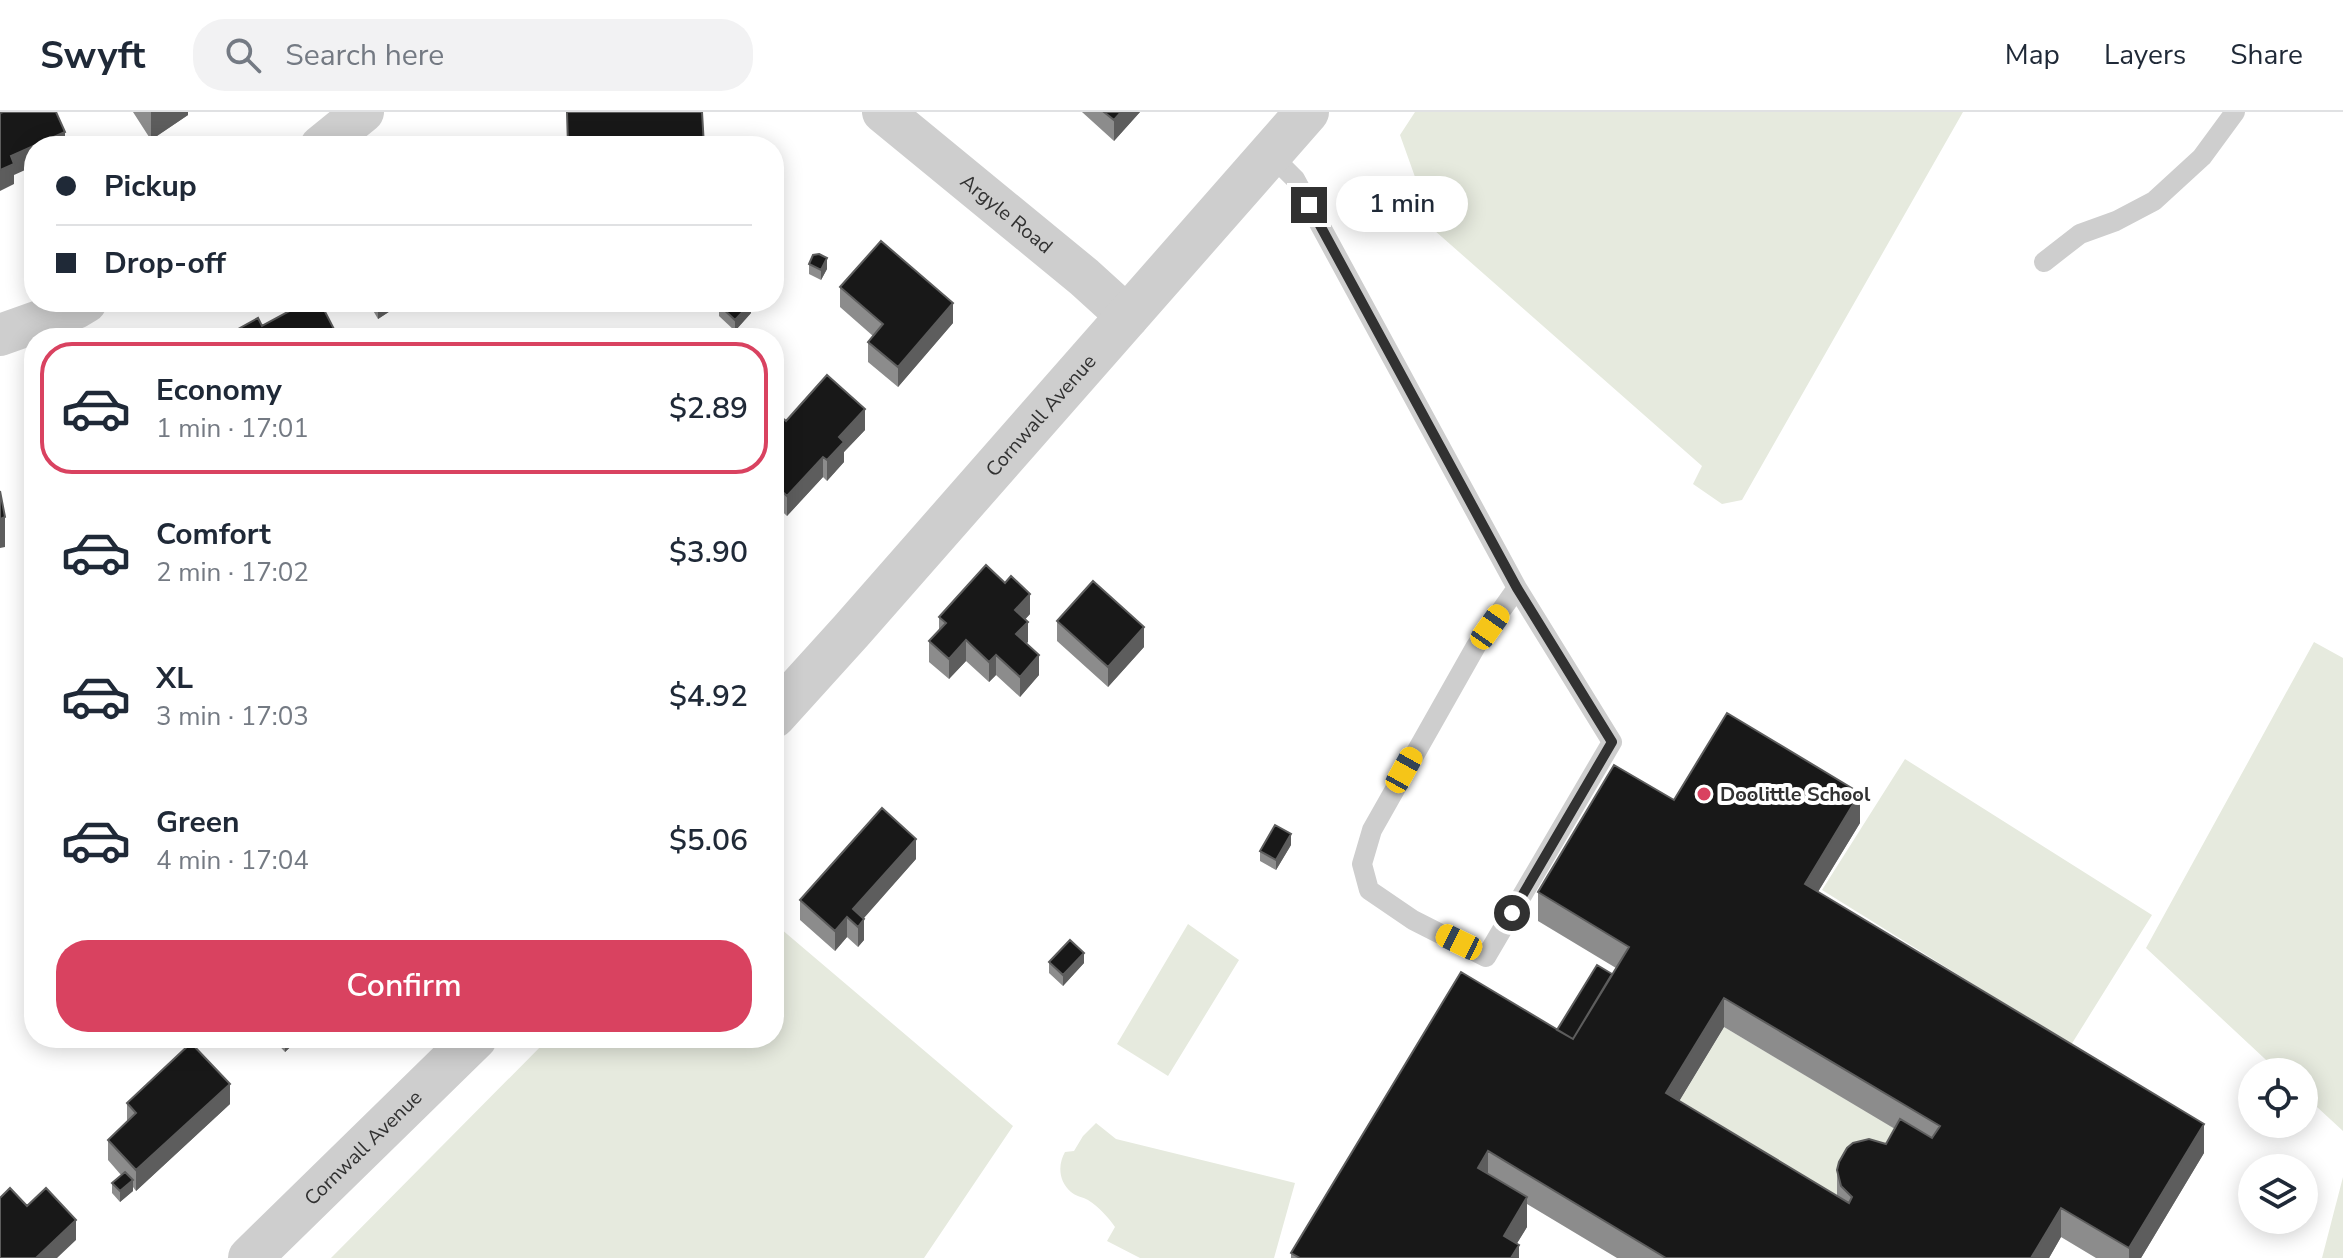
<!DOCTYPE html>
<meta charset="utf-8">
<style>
:root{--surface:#fff;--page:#f2f2f3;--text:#1f2937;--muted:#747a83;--line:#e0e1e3;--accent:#d94260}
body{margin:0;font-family:"Nunito Sans",sans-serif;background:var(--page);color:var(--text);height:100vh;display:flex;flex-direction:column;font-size:30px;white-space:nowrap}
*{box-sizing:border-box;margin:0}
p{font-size:26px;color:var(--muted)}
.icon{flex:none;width:44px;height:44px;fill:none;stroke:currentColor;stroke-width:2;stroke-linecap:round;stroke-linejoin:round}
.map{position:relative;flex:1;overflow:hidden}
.details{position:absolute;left:24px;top:216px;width:760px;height:720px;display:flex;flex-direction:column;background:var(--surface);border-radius:32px;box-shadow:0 4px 20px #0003}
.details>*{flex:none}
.guide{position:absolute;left:24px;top:24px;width:760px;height:176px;border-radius:32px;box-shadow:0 4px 20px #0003;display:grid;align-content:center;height:176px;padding:0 32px;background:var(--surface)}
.tools{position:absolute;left:2238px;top:946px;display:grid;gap:16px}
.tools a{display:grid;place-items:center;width:80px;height:80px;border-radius:50%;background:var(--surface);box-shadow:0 4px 20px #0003;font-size:40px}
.end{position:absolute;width:36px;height:36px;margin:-18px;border:10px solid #313131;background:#fff;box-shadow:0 0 0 4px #fff}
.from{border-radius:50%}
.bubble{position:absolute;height:56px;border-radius:28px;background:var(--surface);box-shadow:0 4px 20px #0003;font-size:26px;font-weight:600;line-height:56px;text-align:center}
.car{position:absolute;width:24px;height:48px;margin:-24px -12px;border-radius:10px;box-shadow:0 0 6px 2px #0007;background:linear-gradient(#f5c518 24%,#345 0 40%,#f5c518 0 76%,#345 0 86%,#f5c518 0)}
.guide b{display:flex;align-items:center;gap:28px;height:76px;font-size:30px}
.guide b+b{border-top:2px solid var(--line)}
.guide i{width:20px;height:20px;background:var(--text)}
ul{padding:14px 0 0;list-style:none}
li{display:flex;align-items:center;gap:24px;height:132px;margin:0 16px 12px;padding:0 16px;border:4px solid transparent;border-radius:32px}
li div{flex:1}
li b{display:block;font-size:30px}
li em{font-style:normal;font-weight:600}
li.on{border-color:var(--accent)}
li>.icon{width:72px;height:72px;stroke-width:1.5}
.button{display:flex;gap:16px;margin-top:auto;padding:16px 32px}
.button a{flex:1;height:92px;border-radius:32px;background:var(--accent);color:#fff;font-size:32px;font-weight:600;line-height:92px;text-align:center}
header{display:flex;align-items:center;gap:48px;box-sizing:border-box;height:112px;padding:0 40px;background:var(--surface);border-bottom:2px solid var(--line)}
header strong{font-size:38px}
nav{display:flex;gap:44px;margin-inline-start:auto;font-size:28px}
.search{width:560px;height:72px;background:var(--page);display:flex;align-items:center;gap:20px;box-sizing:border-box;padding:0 28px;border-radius:32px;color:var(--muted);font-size:30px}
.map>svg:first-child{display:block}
.green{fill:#e6eade}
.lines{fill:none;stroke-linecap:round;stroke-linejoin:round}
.service{stroke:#cecece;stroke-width:20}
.minor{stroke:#cecece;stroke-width:42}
.tertiary{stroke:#cecece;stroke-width:44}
.wall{fill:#8c8c8c;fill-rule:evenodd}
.shaded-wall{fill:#5d5d5d}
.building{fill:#181818;stroke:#5d5d5d;stroke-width:2;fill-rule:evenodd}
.route{stroke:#313131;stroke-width:10}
.poi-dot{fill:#d94260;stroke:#fff;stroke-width:3}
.labels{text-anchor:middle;stroke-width:8;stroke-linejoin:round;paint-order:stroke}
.street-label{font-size:20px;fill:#313131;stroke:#fff}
.poi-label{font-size:20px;font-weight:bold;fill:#313131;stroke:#fff;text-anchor:start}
</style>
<header>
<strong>Swyft</strong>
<div class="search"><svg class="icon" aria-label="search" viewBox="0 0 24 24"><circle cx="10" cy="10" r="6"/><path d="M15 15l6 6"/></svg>Search here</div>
<nav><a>Map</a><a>Layers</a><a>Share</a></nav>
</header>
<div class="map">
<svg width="2343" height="1146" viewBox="0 0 2343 1146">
<rect width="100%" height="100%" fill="#fff"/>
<path class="green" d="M1415,0h548l-221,388 -20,4 -29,-20 9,-18 -268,-236 -34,-95z
M2314,530l29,16v473l-39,-36v-23h-25l-133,-124z
M1905,647l247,156 -81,130 -249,-155z
M774,811l239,203 -89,132h-593l218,-220h225z
M1188,812l51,36 -71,116 -51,-32z
M1724,915l216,128 -103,44 -171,-76z
M1096,1011l20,16 179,44 -21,75h-134l-33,-17 8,-14c-7,-10 -16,-20 -27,-27 -5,-3 -13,-4 -17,-8 -13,-11 -13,-28 -6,-40l9,-1 9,-15z
M2343,1065v81h-21z"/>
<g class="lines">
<path class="service" d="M1270,42l25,25 222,409 -41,58 -104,184 -10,34 7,26 44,30 73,37 126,-215 -95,-154
M2044,150l36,-28 36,-13 38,-20 48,-44 33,-45"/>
<g class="minor">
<path id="s1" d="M883,0l201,165 44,40"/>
<path d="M321,34l42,-34"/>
<path d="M0,223l76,-27 10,-6"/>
</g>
<g class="tertiary">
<path id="s2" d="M774,604l77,-85 456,-519"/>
<path id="s3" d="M250,1146l225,-220"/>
</g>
</g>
<path class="wall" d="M133,0h55v3l-37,25z
M1082,0h58l-26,29z
M809,152l18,5 -6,11 -12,-6z
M840,175l113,36 -55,64 -30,-25v-20l5,-6 -33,-29z
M368,190h36l-26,17z
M719,193l32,8 -16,18 -16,-15z
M774,299l12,10 79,9 -21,22v10l-17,19 -4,-4 -36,39 -13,-12z
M1030,502l-5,5 3,23 -2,1 13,32 -19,22 -24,-22 -7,7 -23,-21 -17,18 -20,-17v-21l10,-10v-14z
M1057,509l87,26 -36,40 -51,-46z
M1674,688l186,23 -42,69 386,261 -63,105h-45l-35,-21 -12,21h-432l-90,-54v23l-10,16 2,15h-228v-5l266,-223 55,-56 4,-6 -78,-47v-29zM1724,915l171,102 -9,15 -49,26v26l-158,-95z
M1291,733l-15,25 -16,-9v-10z
M916,747l-53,59 1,22 -6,7 -11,-10 -12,14 -35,-31v-20z
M1049,850l35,1 -21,23 -14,-13z
M272,926h28l-15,14z
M127,991l103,1 -94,87 -3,-4v4l-13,11 -8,-9v-10l9,-8 -13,-15v-20l19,-18z"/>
<path class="shaded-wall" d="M151,0h37v3l-37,25z
M1121,0h19l-26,29v-21z
M65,20v14h-31v20l-20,9v9l-14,7v-21l11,-14z
M827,146v11l-6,11v-10z
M378,190h26l-26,17z
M751,191v10l-16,18v-11z
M953,191v20l-55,64v-20z
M865,297v21l-21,22v10l-17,19v-21l12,-23z
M823,345v20l-36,39v-20z
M5,405v30l-5,1v-29z
M1030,482v20l-15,17v-21z
M1028,510v20l-12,12v-20z
M1144,515v20l-36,40v-20z
M966,528v21l-17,18v-20z
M996,543v20l-7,7v-20z
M1039,543v20l-19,22v-20z
M1860,681v30l-55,90v-29z
M1291,722v11l-15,25v-10z
M916,727v20l-59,67 -4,-17z
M847,805v20l-12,14v-20z
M864,807v21l-6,7v-20z
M1084,841v10l-21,23v-11z
M1724,886v29l-58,96v-30z
M285,926h15l-15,14z
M230,972v20l-94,87v-21z
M2204,1012v29l-63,105h-12v-10z
M1488,1039v29l-10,-12z
M133,1068v11l-13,11v-11z
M1527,1085v30l-19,31 -4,-22z
M2061,1096v29l-12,21h-18z
M76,1108v20l-19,18h-21z
M1519,1133v13h-8z"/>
<path class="building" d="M3,0h53l9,20 -54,24 3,8 -14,6v-57z
M567,0h135l2,34h-136z
M1104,0h17l-7,8z
M881,129l72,62 -55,64 -30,-25 15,-18 -43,-37z
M819,142l8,4 -6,12 -12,-6 4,-9z
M306,190h14l16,31 -9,5h-105l36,-20 4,8z
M722,190h28l1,1 -16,17 -16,-15z
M827,263l38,34 -26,28 5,5 -17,18 -4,-3 -36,39 -13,-12v-73l12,10z
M0,379l5,26 -5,2z
M986,453l19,18 6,-7 19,18 -15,16 13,12 -12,12 23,21 -19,22 -24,-22 -7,7 -23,-22 -17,19 -20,-18 17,-18 -7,-6z
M1093,469l51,46 -36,40 -51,-46z
M34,549v17l-3,-16z
M1727,601l133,80 -55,91 399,240 -75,124 -68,-40 -30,50h-365l-178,-107 -10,17 49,29 -23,39 15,9 -8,13h-211l-9,-5 170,-281 112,67 56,-92 -91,-55 76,-127 60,35zM1724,886l216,128 -8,12 -32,-19 -14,25 -17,-5 -16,4 -6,5 -8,14 -2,8 4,16 11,11 -3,6 -183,-110z
M882,696l34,31 -63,70 11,10 -6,8 -11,-10 -12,14 -35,-31z
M1275,713l16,9 -15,26 -16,-9z
M1070,828l14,13 -21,22 -14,-13z
M1597,853l15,9 -39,65 -16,-9z
M191,931l39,41 -94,86 -28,-30 28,-27 -9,-10z
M125,1060l8,8 -13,11 -8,-8z
M10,1076l17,18 19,-18 30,32 -40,38h-36v-60z"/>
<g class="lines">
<path class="route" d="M1309,93l208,383 95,154 -100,171"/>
</g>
<circle class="poi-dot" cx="1704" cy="682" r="8"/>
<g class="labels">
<g class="street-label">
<text dy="7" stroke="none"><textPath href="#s1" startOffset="160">Argyle Road</textPath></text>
<text dy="7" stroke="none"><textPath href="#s2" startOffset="402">Cornwall Avenue</textPath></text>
<text dy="7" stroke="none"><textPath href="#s3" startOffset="158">Cornwall Avenue</textPath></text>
</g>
<g class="poi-label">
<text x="1720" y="689">Doolittle School</text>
</g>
</g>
</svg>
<div class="tools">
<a><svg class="icon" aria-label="locate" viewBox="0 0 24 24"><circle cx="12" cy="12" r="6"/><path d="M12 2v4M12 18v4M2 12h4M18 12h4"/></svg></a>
<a><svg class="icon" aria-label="layers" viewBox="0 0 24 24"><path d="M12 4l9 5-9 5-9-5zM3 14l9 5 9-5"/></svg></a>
</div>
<i class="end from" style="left:1512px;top:801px"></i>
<i class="end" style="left:1309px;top:93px"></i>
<div class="bubble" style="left:1336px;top:64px;width:132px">1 min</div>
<i class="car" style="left:1490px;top:515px;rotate:35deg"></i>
<i class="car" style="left:1404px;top:658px;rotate:29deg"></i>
<i class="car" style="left:1459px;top:830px;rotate:296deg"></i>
<div class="guide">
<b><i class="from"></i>Pickup</b>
<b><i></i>Drop-off</b>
</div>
<section class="details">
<ul>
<li class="on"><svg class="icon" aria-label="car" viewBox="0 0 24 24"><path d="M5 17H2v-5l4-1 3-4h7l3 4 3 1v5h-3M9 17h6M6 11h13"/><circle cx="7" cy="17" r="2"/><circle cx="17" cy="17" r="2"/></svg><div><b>Economy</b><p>1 min · 17:01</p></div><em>$2.89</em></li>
<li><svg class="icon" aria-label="car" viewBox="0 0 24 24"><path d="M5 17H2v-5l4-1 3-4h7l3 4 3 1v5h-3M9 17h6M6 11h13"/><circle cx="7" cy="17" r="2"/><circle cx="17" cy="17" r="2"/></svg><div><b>Comfort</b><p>2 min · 17:02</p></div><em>$3.90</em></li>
<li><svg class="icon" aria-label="car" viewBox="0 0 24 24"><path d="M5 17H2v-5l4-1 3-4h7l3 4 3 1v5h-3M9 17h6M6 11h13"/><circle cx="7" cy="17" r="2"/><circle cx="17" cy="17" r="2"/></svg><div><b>XL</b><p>3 min · 17:03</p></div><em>$4.92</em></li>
<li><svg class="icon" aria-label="car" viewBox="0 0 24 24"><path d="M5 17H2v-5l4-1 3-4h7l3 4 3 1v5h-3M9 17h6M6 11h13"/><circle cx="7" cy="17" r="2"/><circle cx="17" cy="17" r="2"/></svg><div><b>Green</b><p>4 min · 17:04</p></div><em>$5.06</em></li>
</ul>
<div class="button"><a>Confirm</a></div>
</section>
</div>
